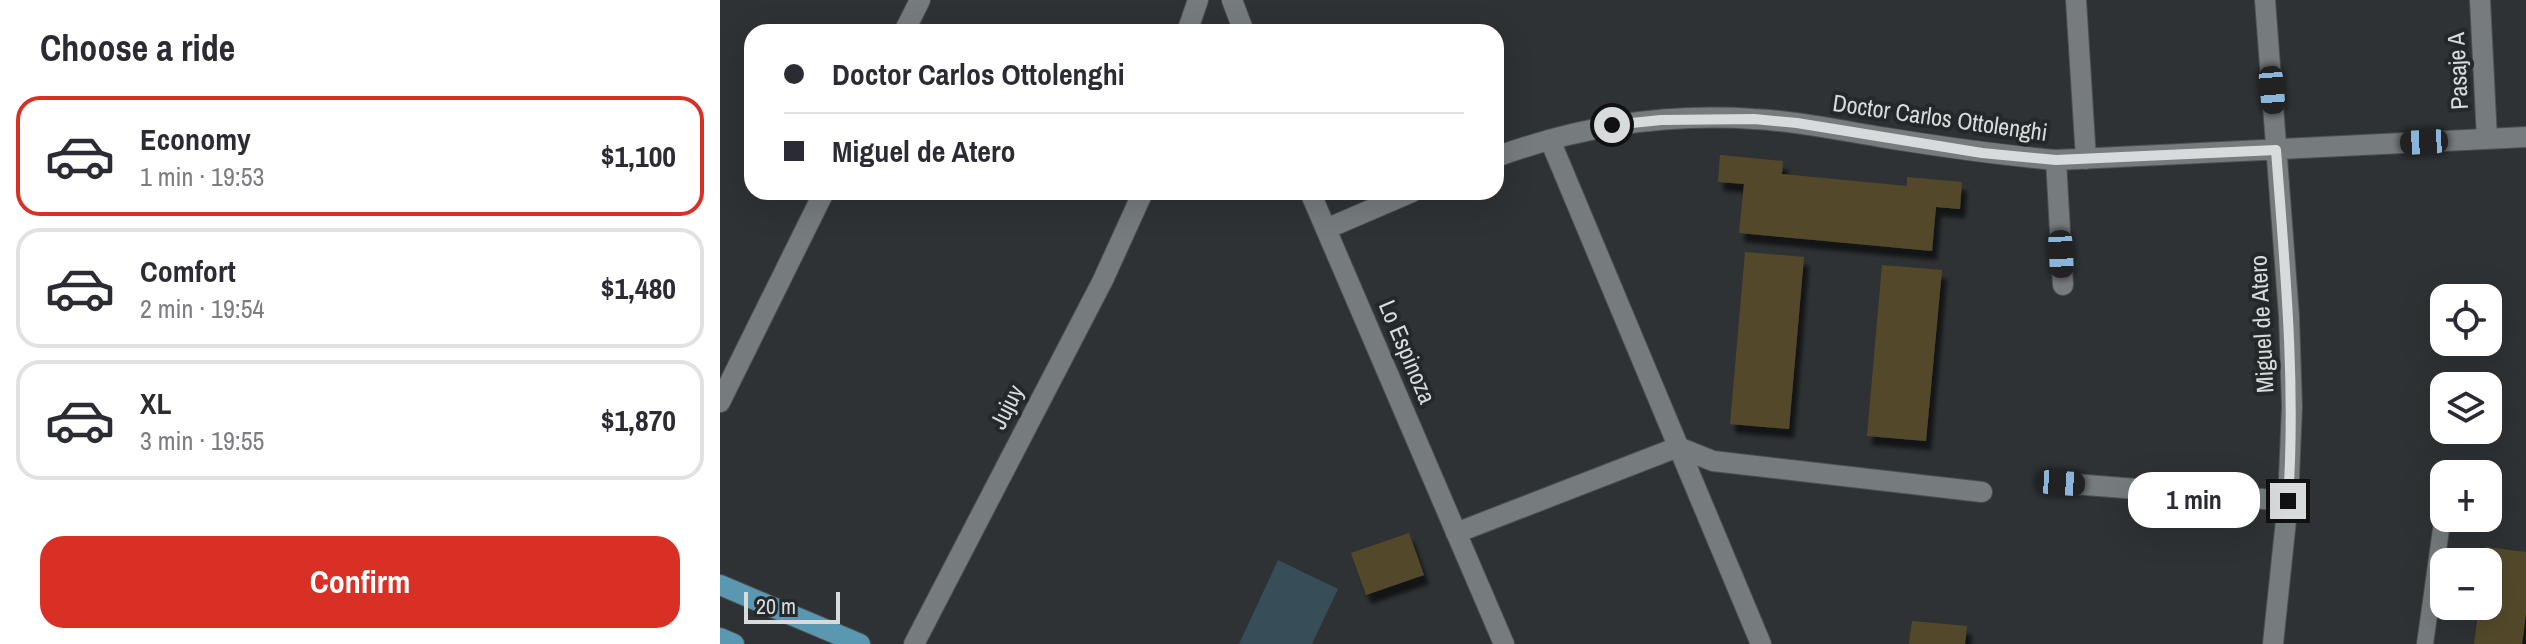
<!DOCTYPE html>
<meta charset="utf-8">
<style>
:root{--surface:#fff;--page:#f2f2f3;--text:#2b2b33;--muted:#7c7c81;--line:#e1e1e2;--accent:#d93025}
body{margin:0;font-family:"Archivo Narrow",sans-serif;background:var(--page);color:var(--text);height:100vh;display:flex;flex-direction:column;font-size:30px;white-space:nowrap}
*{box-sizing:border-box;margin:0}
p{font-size:26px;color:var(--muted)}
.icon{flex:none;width:44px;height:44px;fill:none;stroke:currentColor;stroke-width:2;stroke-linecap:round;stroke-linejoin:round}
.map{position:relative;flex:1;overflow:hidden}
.sheet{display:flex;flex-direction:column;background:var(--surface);width:720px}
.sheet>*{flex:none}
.hud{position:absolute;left:24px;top:24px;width:760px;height:176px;border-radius:24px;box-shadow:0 8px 32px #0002;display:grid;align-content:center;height:176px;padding:0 40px;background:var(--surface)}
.controls{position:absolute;left:1710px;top:284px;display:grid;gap:16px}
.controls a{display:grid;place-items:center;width:72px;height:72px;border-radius:16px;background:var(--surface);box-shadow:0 8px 32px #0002;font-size:40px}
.scale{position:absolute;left:24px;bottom:20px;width:96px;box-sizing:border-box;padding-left:8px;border:4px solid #d8dbdc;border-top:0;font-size:22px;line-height:28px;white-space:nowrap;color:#d8dbdc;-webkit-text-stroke:6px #24282a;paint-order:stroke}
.end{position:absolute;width:36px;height:36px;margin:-18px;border:10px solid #d8dbdc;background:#111;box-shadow:0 0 0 4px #111}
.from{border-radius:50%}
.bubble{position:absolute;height:56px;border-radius:24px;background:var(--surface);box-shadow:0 8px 32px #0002;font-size:26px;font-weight:700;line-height:56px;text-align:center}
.car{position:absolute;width:24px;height:48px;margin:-24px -12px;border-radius:10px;box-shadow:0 0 6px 2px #0007;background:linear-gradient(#222 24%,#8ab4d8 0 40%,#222 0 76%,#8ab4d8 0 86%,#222 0)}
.hud b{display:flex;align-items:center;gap:28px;height:76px;font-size:30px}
.hud b+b{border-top:2px solid var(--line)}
.hud i{width:20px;height:20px;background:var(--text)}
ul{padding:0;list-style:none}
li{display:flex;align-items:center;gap:24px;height:120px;margin:0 16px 12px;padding:0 24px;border:4px solid var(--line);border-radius:24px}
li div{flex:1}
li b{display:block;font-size:30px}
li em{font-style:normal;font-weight:700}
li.active{border-color:var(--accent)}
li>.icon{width:72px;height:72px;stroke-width:1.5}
h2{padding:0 40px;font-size:36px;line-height:96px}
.primary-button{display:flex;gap:16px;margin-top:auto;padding:16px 40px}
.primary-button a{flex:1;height:92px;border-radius:24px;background:var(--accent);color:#fff;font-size:32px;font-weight:700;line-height:92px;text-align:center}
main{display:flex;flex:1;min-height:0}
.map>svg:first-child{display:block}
.green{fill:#374d57}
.building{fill:#534a2a;filter:url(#shadow)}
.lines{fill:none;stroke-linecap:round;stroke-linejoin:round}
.lane-casing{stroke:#4c5052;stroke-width:18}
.street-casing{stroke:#4c5052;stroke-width:22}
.secondary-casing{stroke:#4c5052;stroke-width:22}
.primary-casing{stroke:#4c5052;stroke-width:22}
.lane{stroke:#767b7e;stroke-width:16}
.street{stroke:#767b7e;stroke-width:20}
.secondary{stroke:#767b7e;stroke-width:20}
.primary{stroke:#5a98b2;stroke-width:20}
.route{stroke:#d8dbdc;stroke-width:10}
.labels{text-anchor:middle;stroke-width:8;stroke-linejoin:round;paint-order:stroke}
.street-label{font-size:24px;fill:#d8dbdc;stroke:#24282a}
</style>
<main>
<section class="sheet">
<h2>Choose a ride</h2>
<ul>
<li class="active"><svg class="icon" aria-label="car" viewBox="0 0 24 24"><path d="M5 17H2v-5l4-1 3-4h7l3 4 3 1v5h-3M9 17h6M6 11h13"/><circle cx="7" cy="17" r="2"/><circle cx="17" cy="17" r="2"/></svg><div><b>Economy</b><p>1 min · 19:53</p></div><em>$1,100</em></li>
<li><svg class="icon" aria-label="car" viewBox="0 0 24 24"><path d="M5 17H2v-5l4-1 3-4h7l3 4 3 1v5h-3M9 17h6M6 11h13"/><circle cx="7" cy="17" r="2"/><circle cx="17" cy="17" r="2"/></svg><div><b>Comfort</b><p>2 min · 19:54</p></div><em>$1,480</em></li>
<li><svg class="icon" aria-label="car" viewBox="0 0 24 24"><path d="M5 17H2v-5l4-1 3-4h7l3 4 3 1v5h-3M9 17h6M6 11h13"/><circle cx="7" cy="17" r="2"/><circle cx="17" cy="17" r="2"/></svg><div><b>XL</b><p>3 min · 19:55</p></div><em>$1,870</em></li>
</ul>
<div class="primary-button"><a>Confirm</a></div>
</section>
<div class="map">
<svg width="1806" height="644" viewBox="0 0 1806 644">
<defs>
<filter id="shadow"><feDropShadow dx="5" dy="9" stdDeviation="2" flood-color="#0009"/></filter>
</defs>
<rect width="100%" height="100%" fill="#2e3234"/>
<path class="green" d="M558,560l60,29 -26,55h-73z"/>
<path class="building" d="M1000,155l63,6 -1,13 125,12v-9l55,5 -2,27 -24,-2 -4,44 -193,-18 5,-49 -26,-2z
M1025,252l59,5 -15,172 -59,-5z
M1162,265l60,5 -16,171 -59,-5z
M689,533l15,42 -58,20 -15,-42z
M1766,547l40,5v61l-4,31h-48l5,-38h9v-44h-4z
M1192,621l55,5 -2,18h-56z"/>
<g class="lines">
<defs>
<path id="lane" d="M1705,644l19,-136"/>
<path id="street" d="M1356,0l10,159
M1545,0l24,316 3,91 -4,94 -15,143
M1760,0l7,139
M184,32l16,-32
M830,140l211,504
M776,157c82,-30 170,-44 258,-38 44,2 89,12 133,19 56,9 112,17 169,22l470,-23
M1336,160l7,125
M606,229l86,-37
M0,402l104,-210
M1341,483l227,18
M736,533l222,-86 35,14 269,31"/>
<path id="secondary" d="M512,0l12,32
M467,32l11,-32
M590,192l194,452
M194,644l189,-364 40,-88"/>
<path id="primary" d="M0,585l140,59
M0,638l14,6"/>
</defs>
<use href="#lane" class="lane-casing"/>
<use href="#street" class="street-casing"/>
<use href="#secondary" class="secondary-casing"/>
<use href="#primary" class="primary-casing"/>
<use href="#lane" class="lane"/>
<use href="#street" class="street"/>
<use href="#secondary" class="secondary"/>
<use href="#primary" class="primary"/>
</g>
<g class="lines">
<path class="route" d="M892,125l49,-5 93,-1 43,4 185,30 74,7 220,-10c9,118 20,233 12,351"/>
</g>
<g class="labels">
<g class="street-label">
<text transform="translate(1738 71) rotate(-93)" y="8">Pasaje A</text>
<text transform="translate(1220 118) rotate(8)" y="8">Doctor Carlos Ottolenghi</text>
<text transform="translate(1542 324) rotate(-93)" y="8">Miguel de Atero</text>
<text transform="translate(687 352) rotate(67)" y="8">Lo Espinoza</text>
<text transform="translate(287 407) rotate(-63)" y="8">Jujuy</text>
</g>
</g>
</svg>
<div class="controls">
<a><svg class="icon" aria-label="locate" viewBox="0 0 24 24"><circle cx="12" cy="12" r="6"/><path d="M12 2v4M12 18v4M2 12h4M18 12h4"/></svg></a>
<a><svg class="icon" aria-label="layers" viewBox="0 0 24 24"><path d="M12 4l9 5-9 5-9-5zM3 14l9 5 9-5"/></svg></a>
<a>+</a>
<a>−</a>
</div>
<div class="scale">20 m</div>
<i class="end from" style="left:892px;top:125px"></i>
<i class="end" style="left:1568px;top:501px"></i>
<div class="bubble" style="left:1408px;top:472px;width:132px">1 min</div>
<i class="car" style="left:1552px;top:90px;rotate:175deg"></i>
<i class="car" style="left:1704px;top:142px;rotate:267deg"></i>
<i class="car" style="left:1341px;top:254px;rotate:177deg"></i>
<i class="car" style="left:1341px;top:483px;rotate:94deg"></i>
<div class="hud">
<b><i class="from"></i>Doctor Carlos Ottolenghi</b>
<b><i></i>Miguel de Atero</b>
</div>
</div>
</main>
